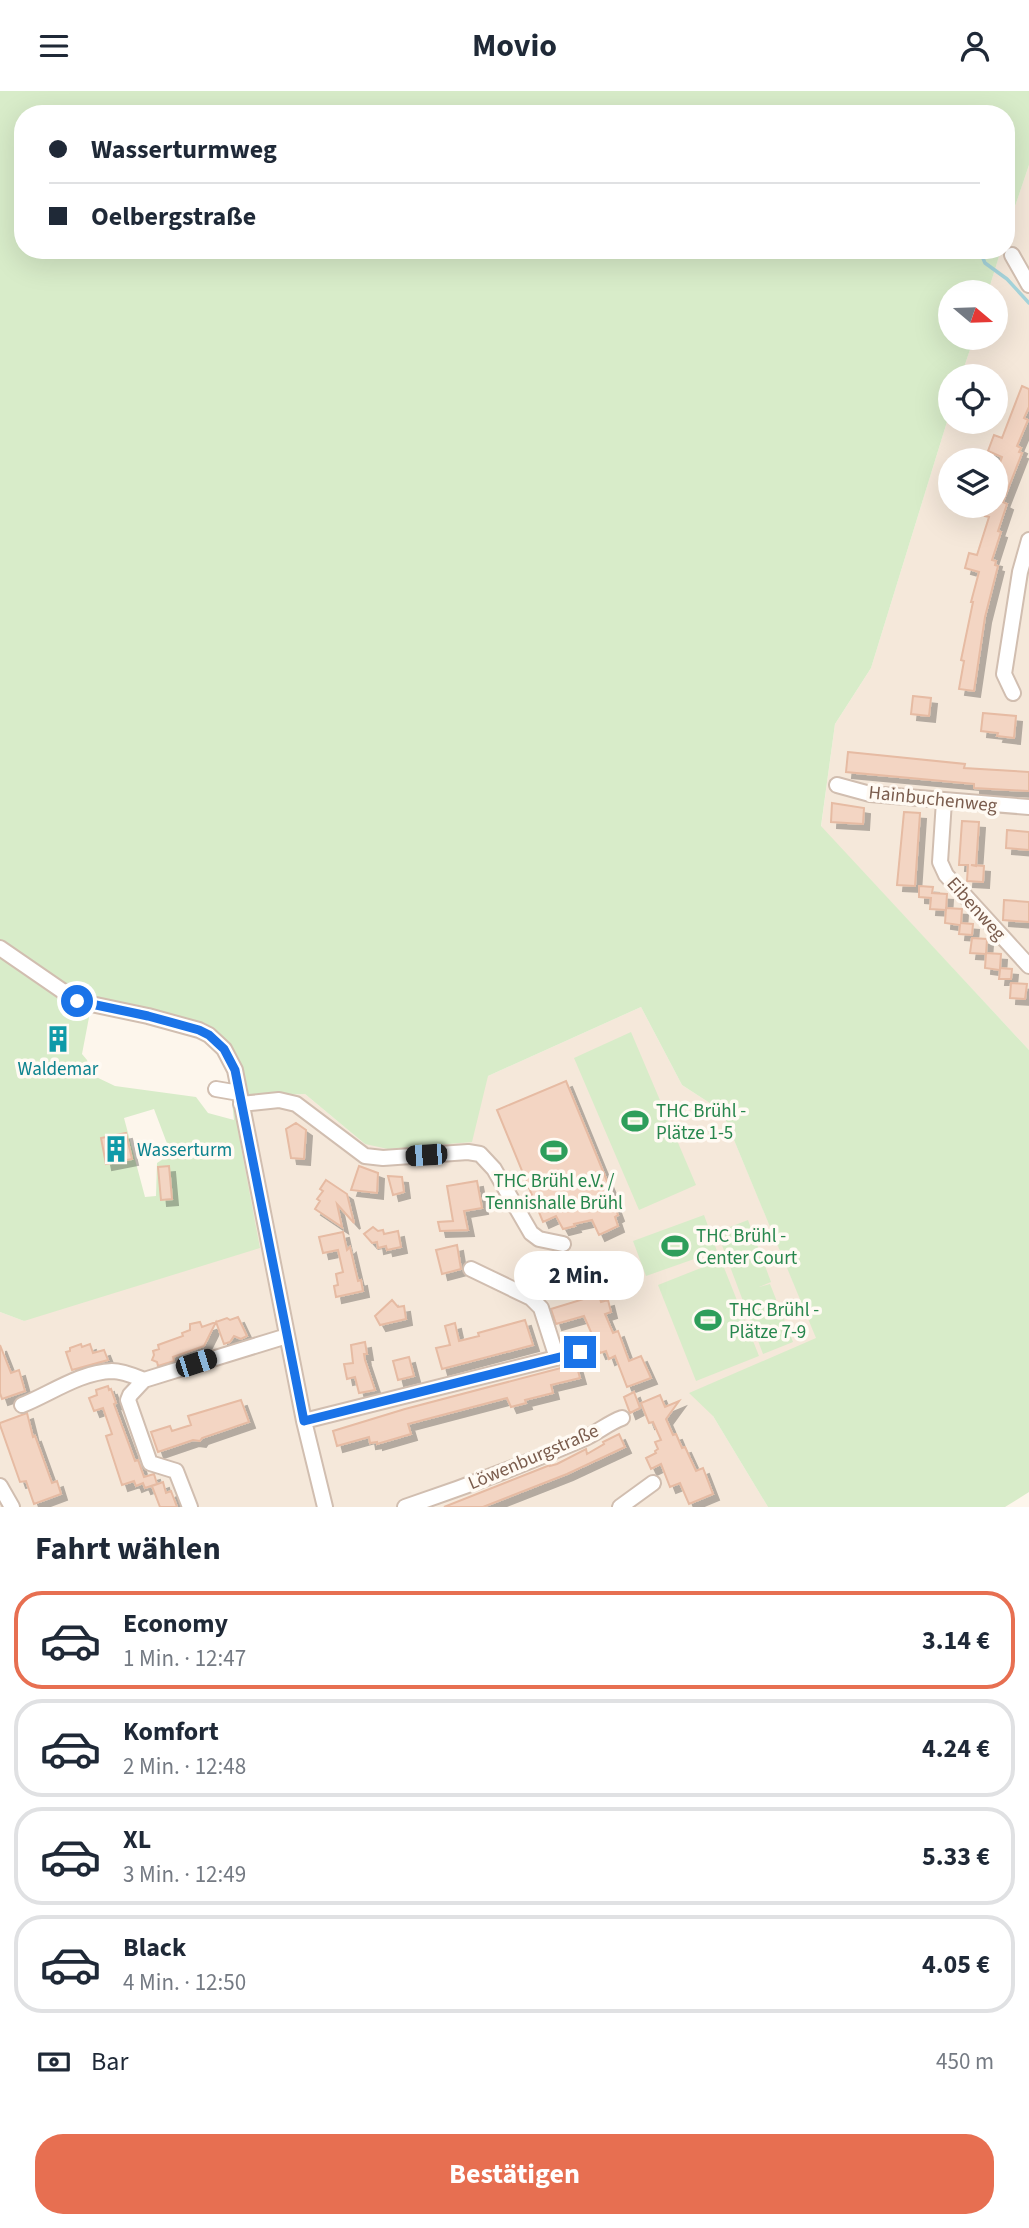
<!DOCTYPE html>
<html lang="de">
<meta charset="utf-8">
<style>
:root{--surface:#fff;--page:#f6f6f7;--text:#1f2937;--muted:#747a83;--line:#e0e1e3;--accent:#e76f51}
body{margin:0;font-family:"Source Sans 3",sans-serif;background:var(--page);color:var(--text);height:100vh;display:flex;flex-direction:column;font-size:26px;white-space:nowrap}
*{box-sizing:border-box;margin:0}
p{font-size:23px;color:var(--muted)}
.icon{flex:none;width:38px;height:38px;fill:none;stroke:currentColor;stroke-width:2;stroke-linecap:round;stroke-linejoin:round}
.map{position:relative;height:1416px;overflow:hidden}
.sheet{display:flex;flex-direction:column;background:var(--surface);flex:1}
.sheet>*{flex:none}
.hud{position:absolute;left:14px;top:14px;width:1001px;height:154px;border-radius:28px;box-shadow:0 7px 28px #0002;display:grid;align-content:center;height:154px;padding:0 35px;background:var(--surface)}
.needle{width:46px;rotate:109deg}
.tools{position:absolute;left:938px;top:189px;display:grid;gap:14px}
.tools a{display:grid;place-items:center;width:70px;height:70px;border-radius:50%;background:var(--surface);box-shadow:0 7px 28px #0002;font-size:35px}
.end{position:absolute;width:32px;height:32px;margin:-16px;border:9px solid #1a73e8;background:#fff;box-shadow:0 0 0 4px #fff}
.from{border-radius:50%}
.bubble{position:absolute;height:49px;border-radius:24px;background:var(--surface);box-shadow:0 7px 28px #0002;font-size:23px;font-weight:700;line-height:49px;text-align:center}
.car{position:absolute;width:21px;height:42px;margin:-21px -10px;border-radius:9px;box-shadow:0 0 5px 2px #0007;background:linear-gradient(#222 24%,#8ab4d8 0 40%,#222 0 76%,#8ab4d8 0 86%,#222 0)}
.hud b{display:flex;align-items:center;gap:24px;height:66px;font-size:26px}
.hud b+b{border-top:2px solid var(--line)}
.hud i{width:18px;height:18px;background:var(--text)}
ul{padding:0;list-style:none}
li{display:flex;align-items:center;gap:21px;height:98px;margin:0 14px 10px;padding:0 21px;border:4px solid var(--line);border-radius:28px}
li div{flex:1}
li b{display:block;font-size:26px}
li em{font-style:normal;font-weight:700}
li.on{border-color:var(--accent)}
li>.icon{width:63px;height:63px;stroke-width:1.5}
h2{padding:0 35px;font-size:32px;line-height:84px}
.pay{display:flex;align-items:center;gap:18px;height:77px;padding:0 35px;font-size:26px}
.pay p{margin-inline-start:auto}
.action{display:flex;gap:14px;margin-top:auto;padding:14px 35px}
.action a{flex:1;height:80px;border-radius:28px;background:var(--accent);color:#fff;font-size:28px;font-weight:700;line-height:80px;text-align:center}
header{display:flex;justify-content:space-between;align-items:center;height:91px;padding:0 35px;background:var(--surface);font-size:32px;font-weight:700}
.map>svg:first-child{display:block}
.residential{fill:#f5e8da;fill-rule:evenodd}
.green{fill:#d8ecc9;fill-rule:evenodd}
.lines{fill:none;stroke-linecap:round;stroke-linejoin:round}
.stream{stroke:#a5d3da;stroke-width:3.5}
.building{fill:#f3d5c3;stroke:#e6bba3;stroke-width:2;filter:url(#shadow)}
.minor-casing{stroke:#d1beb0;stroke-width:18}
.minor{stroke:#fff;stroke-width:14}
.route{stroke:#1a73e8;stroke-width:9}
.labels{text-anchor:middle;stroke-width:7;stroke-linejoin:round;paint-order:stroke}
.street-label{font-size:19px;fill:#7a5c4d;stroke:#fffaf3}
.culture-label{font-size:19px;fill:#0d838f;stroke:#fffaf3}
.leisure-label{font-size:19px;fill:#27864d;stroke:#fffaf3;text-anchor:start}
</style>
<header><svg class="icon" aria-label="menu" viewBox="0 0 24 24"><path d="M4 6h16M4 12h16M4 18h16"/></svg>Movio<svg class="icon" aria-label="person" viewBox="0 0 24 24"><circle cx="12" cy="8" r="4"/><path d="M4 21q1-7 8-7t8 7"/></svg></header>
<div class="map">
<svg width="1029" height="1416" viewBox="0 0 1029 1416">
<defs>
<filter id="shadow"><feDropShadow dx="6" dy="6" stdDeviation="0" flood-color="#0004"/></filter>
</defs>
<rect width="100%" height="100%" fill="#fdf6ec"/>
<path class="residential" d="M1029,74v885l-208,-223 14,-103 36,-56 79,-256v10h46v-46h-35l13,-38h22v-46h-8l13,-42h5v-17zM950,369h46v46h-46z
M641,916l41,78 40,26 95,228 -104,77 55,91h-768v-195l24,9 214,-190 14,-35 53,-2 60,50 123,-68z"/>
<path class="green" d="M0,0h1029v74l-23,68v-119h-983v136h978l-13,42h-38v46h24l-13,38h-11v36l-79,256 -36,56 -14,102 208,224v442l-24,15h-237l-55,-91 -24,-23 127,-55 -94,-227 -40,-26 -41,-78 -153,69 -16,66 -84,7 -23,-5 -60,-50 -53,2 -4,26 -10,9 22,117 -236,73 -24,-9zM91,916l117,32 20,26 6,55 -26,-7 -12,-16 -81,-11 -23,-11 -5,-15 -5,-6zM154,1018l17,45 -14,9 -1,33 -11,1 -21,-79z
M631,941l65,153 -57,25 -65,-152z
M704,1124l13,36 -71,25 -13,-35z
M748,1129l23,62 -12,5 11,-3 23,58 -30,12 -46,-122z
M721,1169l38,96 -63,25 -38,-96z"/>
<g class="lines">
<path class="stream" d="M982,165l3,7 22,16 22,24"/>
</g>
<path class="building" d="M1022,295l7,3v18l-5,11 4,2 -11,26 4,2 -2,4 3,1 -19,49 4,2 -9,27 3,1 -9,28 4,1 -1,4 3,1 -13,51 -11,74 -15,-2 5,-28 -3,-1 12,-58h-2l8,-30 -14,-4 4,-15 8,2 12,-38 -4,-1 4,-10h7v-32l6,-17 -14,-6 6,-16 8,3z
M913,605l18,2 -2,18 -18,-2z
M983,622l33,3 -2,22 -17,-2 1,-3 -17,-2z
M848,661l117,12 -1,4 65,4v19l-55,-3v-4l-128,-12z
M832,712l32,5 -1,16 -32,-2z
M904,721l16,1 -5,73 -18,-1z
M962,730l17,1 -3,44 -5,-1 13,1 -1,16 -16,-1 1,-16h-9z
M1007,739l22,2v18l-23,-2z
M919,795l14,1 -1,6 15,1 -1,16 -16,-1 1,-11 -12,-1z
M1004,809l25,2v20l-26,-2z
M946,817l16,1 -1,14 12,1 -1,11 -13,-1 1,-9 -15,-2z
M972,847l15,1 -1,15 -16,-1z
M986,862l15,1 -1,14 12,1 -1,10h-12l1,-9 -15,-2z
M1011,892l16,1 -2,15 -15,-1z
M566,990l48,117 -2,1 6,16 -3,2 3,9 -19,9 -7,-15 -18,4 1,2 -12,3 -7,-13 -13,6 -46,-112z
M296,1032l10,7 -2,29 -13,-1 -5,-29z
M126,1042l6,26 -26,5 -5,-26z
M169,1075l3,33 -11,1 -3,-33z
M359,1075l19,7 -1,20 -26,-3z
M388,1085l14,1 2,15 -11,3z
M326,1089l21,14 7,29 -17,-19 5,23 -27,-18 5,-8 -3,-2 6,-8 -3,-2z
M477,1090l5,27 -18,3 4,19 -28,1 -2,-9 15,-1 -6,-35z
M373,1136l5,4 5,-1 1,4 14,-3 3,16 -14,3 -1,-4 -8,2 -1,-6 -5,1 -8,-9z
M343,1141l4,18 3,-3 8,34 3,-1 2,11 -27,6 -2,-11 4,-1 -2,-11 7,-2 -5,-22 -15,3 -4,-16z
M457,1154l4,24 -19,5 -6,-24z
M598,1201l3,10 7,-2 3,12 -6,2 8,19 5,-2 11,30 12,-5 10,22 -24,9 -12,-31 -6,3 -3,-8 -6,2 -16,-37 -28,8 -5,-15 33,-10 -1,-2z
M392,1209l6,7 6,-1 2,13 -26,6 -5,-9z
M238,1226l9,19 -6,3 -7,-3 -4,6 -6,2 -8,-22 -12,24 -31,11 1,4 -16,5 -1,-4 -5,-2 2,-5 -1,-4 6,-2 -1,-4 25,-9 -1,-3 8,-3v-6l10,-2 2,5 25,-9 3,2z
M525,1229l8,25 -91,24 -6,-21 14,-3 -5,-19 10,-3 4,18 20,-5 -1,-3z
M365,1251l2,12h-3l1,6 10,30 -16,3 -4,-16 -8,2 -3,-15 9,-1 -2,-18z
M81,1253l1,3 8,-3 3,9 11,-3 4,10 -36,10 -6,-18 4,-1v-3z
M0,1254l11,28 8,-3 6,21 -23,8 -2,-6z
M409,1266l5,19 -16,4 -5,-19z
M576,1273l4,14 -29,7 2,8 -28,7 1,3 -15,4 -4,-9 -99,26 3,10 -34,10v-2l-7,1 -1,-6 -32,9 -4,-15 72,-22z
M108,1295l1,4 2,-1 5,14 -2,1 21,57 3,-1 6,17 10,-3 3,10 -12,4 -2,-5 -7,3 -2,-5 -12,4 -16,-49 6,-2 -9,-26 -9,3 -5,-13 8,-3 -1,-5z
M634,1301l6,16 -10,5 -6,-16z
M660,1304l5,12 14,-6 -13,18 7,16 3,-1 6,14 3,-1 11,24 7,-3 10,26 -24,10 -9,-21 -10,4 -9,-23 -10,5 -5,-11 10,-5 -1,-2 3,-2 -3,-7 6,-2 -8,-18 -4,1 -8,-20z
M241,1309l8,22 -47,16 -2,3 -7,-1 -35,12 -7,-20 19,-6 2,5 19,-6 -3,-9z
M27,1322l6,24 2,-1 17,47 5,-2 4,13 -27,10 -8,-23 -6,1 -20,-57v-2z
M619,1343l6,13 -58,27 -84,33h-39l106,-42v1l7,-2 29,-15 1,5 17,-10 -1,-2z
M163,1391l3,11 5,-2 6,16h-17l-8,-21z"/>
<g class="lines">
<defs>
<path id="minor" d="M1012,164l17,30
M1013,602l-9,-19 16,-102 9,-32
M837,694l33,9 159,13
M944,710l-4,61 6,13 83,91
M0,857l77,53 71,15 51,14 10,5 15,14 11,21 69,351 21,86
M216,998l23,4
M241,1013l38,-4 17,4 69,52 18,2 85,-6 12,2 14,15 37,64 8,6 24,5
M471,1178l60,29 10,10 16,50
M144,1289l-14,15 -2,5 22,63 26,8 14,36
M22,1314c28,-11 58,-33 90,-34 11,0 22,5 32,9l143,-44
M304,1330l276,-69
M0,1395l12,21
M405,1416c60,-20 120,-43 178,-68 14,-6 25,-16 39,-21
M620,1416l33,-24"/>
</defs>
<use href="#minor" class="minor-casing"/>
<use href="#minor" class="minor"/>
</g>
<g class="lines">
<path class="route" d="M77,910l71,15 51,14 10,5 15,14 11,21 69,351 276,-69"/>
</g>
<defs>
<symbol id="building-bare" viewBox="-9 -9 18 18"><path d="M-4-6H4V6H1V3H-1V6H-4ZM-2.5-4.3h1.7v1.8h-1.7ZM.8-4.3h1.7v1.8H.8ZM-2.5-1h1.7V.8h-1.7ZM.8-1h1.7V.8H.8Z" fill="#0f9aa8" stroke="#fffaf3" stroke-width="2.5" paint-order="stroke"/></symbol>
<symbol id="stadium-bare" viewBox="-9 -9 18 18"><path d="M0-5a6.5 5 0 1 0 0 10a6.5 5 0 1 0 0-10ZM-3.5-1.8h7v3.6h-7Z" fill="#2e9e5b" stroke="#fffaf3" stroke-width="2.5" paint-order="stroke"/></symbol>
</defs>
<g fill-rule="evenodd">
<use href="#building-bare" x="39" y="929" width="38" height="38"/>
<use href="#stadium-bare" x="616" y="1011" width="38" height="38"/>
<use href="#building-bare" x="97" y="1039" width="38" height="38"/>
<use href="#stadium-bare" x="535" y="1041" width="38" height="38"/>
<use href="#stadium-bare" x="656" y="1136" width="38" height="38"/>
<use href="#stadium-bare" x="689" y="1210" width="38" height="38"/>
</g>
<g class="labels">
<g class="street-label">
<text transform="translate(933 707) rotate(6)" y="7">Hainbuchenweg</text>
<text transform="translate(977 817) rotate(48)" y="7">Eibenweg</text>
<text transform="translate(533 1365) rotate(-23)" y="7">Löwenburgstraße</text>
</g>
<g class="culture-label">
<text x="58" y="984">Waldemar</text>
<text x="137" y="1065" text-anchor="start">Wasserturm</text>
</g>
<g class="leisure-label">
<text x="656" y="1026">THC Brühl -<tspan x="656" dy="22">Plätze 1-5</tspan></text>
<text x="554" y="1096" text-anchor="middle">THC Brühl e.V. /<tspan x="554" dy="22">Tennishalle Brühl</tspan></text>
<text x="696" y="1151">THC Brühl -<tspan x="696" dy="22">Center Court</tspan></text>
<text x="729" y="1225">THC Brühl -<tspan x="729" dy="22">Plätze 7-9</tspan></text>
</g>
</g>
</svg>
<div class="tools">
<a><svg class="needle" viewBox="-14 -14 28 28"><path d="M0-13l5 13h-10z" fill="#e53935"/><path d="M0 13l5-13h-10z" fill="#747a83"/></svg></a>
<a><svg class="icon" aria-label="locate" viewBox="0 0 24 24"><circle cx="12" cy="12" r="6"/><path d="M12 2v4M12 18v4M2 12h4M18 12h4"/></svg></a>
<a><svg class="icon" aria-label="layers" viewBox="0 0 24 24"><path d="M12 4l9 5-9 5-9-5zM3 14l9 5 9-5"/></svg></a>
</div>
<i class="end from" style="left:77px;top:910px"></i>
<i class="end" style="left:580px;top:1261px"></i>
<div class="bubble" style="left:514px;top:1160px;width:130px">2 Min.</div>
<i class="car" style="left:426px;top:1064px;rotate:266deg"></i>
<i class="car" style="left:196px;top:1272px;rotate:72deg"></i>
<div class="hud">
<b><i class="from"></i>Wasserturmweg</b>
<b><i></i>Oelbergstraße</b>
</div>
</div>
<section class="sheet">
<h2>Fahrt wählen</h2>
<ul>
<li class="on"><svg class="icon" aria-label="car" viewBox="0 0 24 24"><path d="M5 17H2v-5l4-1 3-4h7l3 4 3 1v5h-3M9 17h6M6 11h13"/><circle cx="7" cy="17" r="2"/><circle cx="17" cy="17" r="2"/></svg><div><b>Economy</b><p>1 Min. · 12:47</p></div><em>3.14 €</em></li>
<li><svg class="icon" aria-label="car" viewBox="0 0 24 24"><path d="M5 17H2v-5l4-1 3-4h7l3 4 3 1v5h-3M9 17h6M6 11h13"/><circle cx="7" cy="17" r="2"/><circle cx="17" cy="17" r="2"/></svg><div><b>Komfort</b><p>2 Min. · 12:48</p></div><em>4.24 €</em></li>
<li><svg class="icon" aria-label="car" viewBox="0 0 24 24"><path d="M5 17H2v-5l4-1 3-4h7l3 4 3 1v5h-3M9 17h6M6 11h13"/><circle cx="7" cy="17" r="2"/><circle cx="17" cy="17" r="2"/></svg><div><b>XL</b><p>3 Min. · 12:49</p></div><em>5.33 €</em></li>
<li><svg class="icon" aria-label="car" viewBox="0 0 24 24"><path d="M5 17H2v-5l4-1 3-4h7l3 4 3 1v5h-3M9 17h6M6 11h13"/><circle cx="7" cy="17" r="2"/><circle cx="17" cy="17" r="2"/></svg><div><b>Black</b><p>4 Min. · 12:50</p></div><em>4.05 €</em></li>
</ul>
<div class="pay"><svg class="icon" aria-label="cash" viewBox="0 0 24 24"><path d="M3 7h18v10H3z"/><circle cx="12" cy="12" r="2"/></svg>Bar<p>450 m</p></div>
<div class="action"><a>Bestätigen</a></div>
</section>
